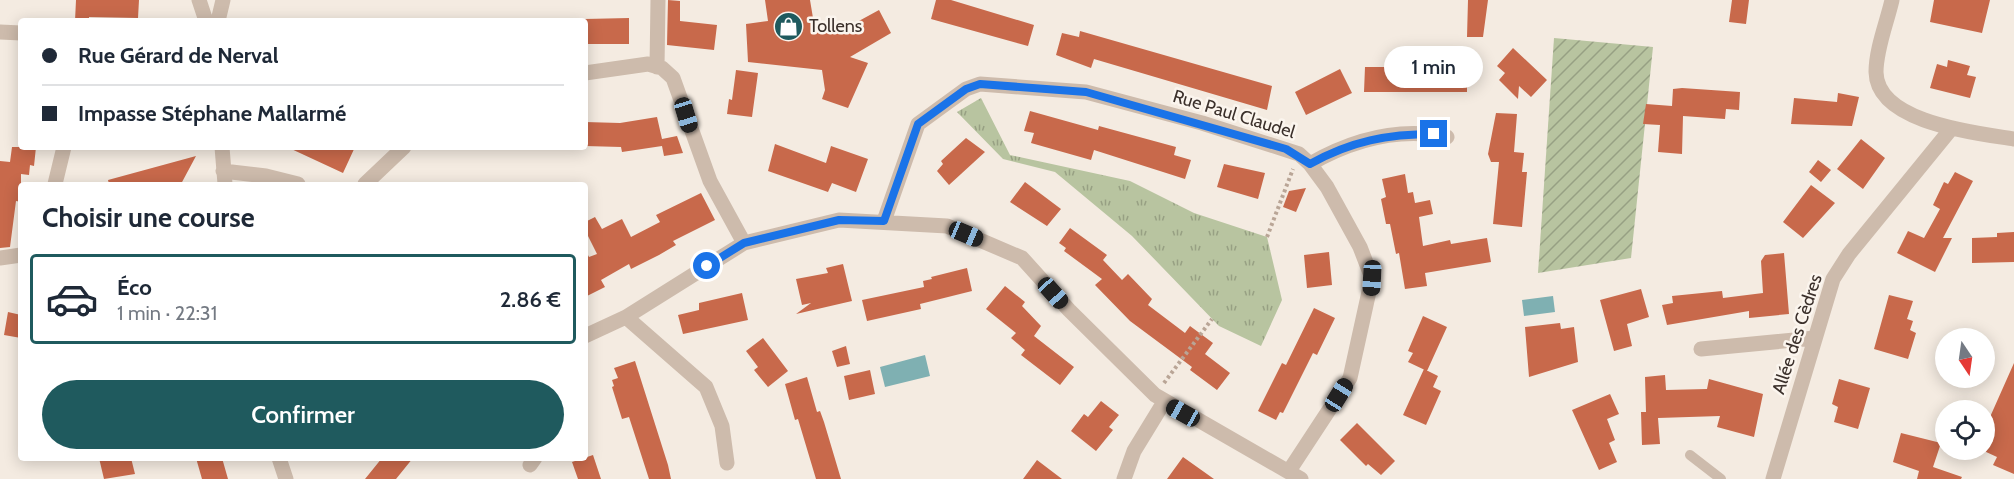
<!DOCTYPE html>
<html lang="fr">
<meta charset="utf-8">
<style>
:root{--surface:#fff;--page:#f2f2f3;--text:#1f2937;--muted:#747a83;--line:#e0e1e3;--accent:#1f5a5e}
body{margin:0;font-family:Cabin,sans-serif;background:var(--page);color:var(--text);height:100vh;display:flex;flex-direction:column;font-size:22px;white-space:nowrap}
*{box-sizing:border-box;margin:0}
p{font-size:20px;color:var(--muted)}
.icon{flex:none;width:33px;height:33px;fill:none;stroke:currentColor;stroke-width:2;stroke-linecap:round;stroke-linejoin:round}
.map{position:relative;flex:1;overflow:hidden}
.drawer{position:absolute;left:18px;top:182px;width:570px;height:279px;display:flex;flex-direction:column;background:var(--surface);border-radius:6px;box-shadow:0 3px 15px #0003}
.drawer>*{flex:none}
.banner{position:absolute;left:18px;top:18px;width:570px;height:132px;border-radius:6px;box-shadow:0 3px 15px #0003;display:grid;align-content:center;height:132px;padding:0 24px;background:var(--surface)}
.needle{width:39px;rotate:167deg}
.controls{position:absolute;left:1935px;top:328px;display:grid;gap:12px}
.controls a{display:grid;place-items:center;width:60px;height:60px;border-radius:50%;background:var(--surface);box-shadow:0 3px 15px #0003;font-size:30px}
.end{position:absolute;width:27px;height:27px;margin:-14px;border:8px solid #1a73e8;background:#fff;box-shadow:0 0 0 3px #fff}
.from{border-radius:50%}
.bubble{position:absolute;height:42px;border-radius:21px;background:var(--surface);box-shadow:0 3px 15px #0003;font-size:20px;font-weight:600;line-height:42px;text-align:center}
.car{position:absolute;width:18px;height:36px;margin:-18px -9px;border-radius:8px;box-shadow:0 0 4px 2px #0007;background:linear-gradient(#222 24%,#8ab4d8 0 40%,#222 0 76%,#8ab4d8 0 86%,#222 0)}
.banner b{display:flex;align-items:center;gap:21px;height:57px;font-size:22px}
.banner b+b{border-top:2px solid var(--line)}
.banner i{width:15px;height:15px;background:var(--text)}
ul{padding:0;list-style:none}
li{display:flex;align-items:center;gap:18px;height:90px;margin:0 12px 9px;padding:0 12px;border:3px solid var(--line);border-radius:6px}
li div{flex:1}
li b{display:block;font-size:22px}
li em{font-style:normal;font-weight:600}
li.on{border-color:var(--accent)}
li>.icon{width:54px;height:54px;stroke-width:1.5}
h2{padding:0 24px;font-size:27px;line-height:72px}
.button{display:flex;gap:12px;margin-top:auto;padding:12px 24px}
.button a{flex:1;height:69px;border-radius:36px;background:var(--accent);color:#fff;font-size:24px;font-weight:600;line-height:69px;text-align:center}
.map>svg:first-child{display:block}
.grass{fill:url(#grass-tufts)}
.garden{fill:url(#garden-furrows)}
.water{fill:#7fb0b2}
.building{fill:#c8694b}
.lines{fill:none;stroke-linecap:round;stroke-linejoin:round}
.path{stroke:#b9a596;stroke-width:4;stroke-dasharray:3 3;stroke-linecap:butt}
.lane{stroke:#cdbbac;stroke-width:10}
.street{stroke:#cdbbac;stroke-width:15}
.route{stroke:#1a73e8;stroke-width:8}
.labels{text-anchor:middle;stroke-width:5;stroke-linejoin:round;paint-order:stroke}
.poi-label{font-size:18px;fill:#3b302b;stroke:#fbf5ee;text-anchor:start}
.street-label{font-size:18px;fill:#3b302b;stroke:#fbf5ee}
</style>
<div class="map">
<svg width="2014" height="479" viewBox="0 0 2014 479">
<defs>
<pattern id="grass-tufts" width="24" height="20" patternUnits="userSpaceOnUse" patternTransform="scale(1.5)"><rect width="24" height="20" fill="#b8c4a0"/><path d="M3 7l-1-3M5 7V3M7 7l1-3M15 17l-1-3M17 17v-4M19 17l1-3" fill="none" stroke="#97a083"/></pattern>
<pattern id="garden-furrows" width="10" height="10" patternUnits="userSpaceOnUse" patternTransform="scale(1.5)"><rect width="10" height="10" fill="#b8c4a0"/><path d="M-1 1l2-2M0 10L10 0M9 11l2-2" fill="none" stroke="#97a083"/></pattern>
</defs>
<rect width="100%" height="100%" fill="#f4ebe1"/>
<path class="grass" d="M981,98l29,57 120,26 64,32 73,24 15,63 -21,46 -42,-20 -87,-90 -77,-64 -52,-13 -46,-47z"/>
<path class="garden" d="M1554,38l99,9 -22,211 -93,15z"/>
<path class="water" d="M1553,296l2,16 -31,4 -2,-16z
M925,355l5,21 -45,11 -5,-20z"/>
<path class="building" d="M76,0h63l-1,18 -49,-1v4h-14z
M668,0l12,1v20l37,4 -3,25 -47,-5z
M765,0h45l5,30 20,4 44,-24 12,23 -41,24 18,6 -20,45 -26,-9 3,-9 -3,-20 -74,-8 -2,-38 22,-3z
M936,0h15l83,25 -6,21 -97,-27z
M1468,0h20l-5,37h-16z
M1732,0h17l-3,24 -17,-2z
M1934,0h56l-8,33 -52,-11z
M629,18v26h-44v-25z
M1080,31l192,55 -5,24 -173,-51 -3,9 -35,-13 6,-22 17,4z
M1513,48l34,32 -16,17 -12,-11 -1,13 -19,-19 6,-7 -8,-7z
M1948,60l22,6 -3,9 9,2 -6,21 -40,-10 7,-24 10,3z
M1365,67h102v25h-103z
M1340,69l12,24 -46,22 -11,-23z
M736,70l22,3 -6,44 -25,-3 2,-15 3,1z
M1682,88l58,4 -1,18 -13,-1 -1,10 -42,-3 -1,38 -24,-2 2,-27 -17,-1 3,-20 26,2 1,-17z
M1838,93l21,4 -7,29 -61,-2 3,-26 43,4z
M1030,111l68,19 1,-4 77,21 -2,8 17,5 -6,19 -91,-29 -3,10 -60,-17 3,-10 -10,-2z
M1496,113l21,1 -3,38 10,1 -2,19h5l-5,55 -29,-3 6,-62h-8l-3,-8z
M657,117l5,22 15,-3 6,17 -19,3 -2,-10 -40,6 -1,-5 -36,-1v-24l35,1z
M966,138l19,14 -36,33 -12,-14 6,-7 -2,-3z
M1861,139l24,19 -22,31 -26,-20z
M775,144l51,19 5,-17 37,13 -12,33 -24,-9 -4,9 -60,-21z
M12,147h24l-2,19 -4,-1 -1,10 -8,-1v28l-5,-1 -6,46 -10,1v-87l10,1z
M287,147h68l-12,26z
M196,156l-15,28h-72l-1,-4z
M1818,160l13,10 -10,12 -12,-10z
M1224,164l41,9 -7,26 -41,-12z
M1955,172l18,9 -30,57h9l-17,34 -38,-19 11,-22 16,7 16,-29 -7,-4 11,-23 4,2z
M1405,174l3,19 5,-1 2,11 15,-3 3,14 -14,3 4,29 27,-6 1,4 36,-6 4,24 -66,11 2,13 -22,3 -6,-36 -3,1 -6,-30h-4l-5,-25 5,-2 -4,-18z
M1025,182l36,27 -14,17 -37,-24z
M1811,185l24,18 -32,35 -20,-16z
M1306,188l-10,24 -13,-5 6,-16z
M701,193l14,27 -42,21 3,4 -17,10 -28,14 -2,-5 -28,16 4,7 -20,10v-48l4,8 8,-3 -12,-24v-8l10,-5 7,12 20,-10 9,18 29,-15 -4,-7z
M1070,228l37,27 -4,5 19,20 6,-6 24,25 -4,6 37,28 5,-7 23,17 -8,11 25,19 -13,17 -27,-20 2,-3 -62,-46 -35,-36 7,-6 -38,-28 2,-3 -7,-5z
M2014,232v30l-42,1v-25l25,-1v-4z
M1329,252l3,33 -25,3 -3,-33z
M1784,253l5,61 -40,4v-7l-82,14 -5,-20 11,-2 -1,-7 50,-5 1,7 40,-5 -2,-32 4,-6z
M843,264l9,37 -56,13 15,-11 -9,2 -6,-26 32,-6 -2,-5z
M967,268l5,23 -52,13 1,5 -54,12 -5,-21 62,-13 -1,-6 9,-2 -1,-2z
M1005,286l20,16 -3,4 19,20 -7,10 40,31 -14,18 -39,-30 4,-5 -14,-12 5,-5 -30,-24z
M1641,289l8,28 -22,7 5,22 -18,5 -14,-51z
M742,293l6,27 -65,14 -5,-19 21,-5v-7z
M1889,295l24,6 -6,18 6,2 -3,9 6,3 -8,26 -34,-10z
M1314,308l21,10 -18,37 -4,-2 -30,60 -3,-1 -4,8 -18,-9 24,-48 4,2z
M8,312l13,3v23l-17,-3z
M1423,316l24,11 -20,44 -19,-9 5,-9 -5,-2z
M1560,323l1,6 13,-2 4,35 -49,15 -4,-50z
M763,338l25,33 -20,16 -14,-17 4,-3 -12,-16z
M846,346l4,18 -13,3 -5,-16z
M635,361l33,104 3,14h-22l-20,-62 -7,2 -10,-32 2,-1 -2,-6 6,-2 -4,-10z
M2014,363v111l-21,-9 4,-8 -13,-6v-36l6,2z
M1424,369l14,7 -5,11 8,4 -15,34 -23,-10z
M870,370l5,24 -26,6 -5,-24z
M1665,375l1,15 41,-1 2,-10 54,15 -9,43 -37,-10 3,-11 -62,2 2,26 -18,1 -1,-33h5l-1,-35z
M807,377l10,35 3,-1 4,11 17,57h-25l-18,-60 -3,1 -10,-36z
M1839,379l31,9 -12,41 -24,-7 4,-15 -6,-3z
M1610,394l9,20 -12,5 8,21 -6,3 8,19 -18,8 -27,-60z
M1101,401l18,14 -10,12 4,3 -17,21 -25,-20 13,-17 4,3z
M1357,423l38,38 -14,14 -13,-11 -2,2 -26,-26z
M1901,433l40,10 -8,24 29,10 -1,2h-44l2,-8 -26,-9z
M593,455l8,24h-23l-6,-17z
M1183,457l31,22h-47z
M99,458h32l4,16 -31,5z
M196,458h26l6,21h-26z
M382,458h31l-17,21h-31z
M1037,460l25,19h-39z"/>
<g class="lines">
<path class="path" d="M1267,237l26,-68
M1164,383l48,-64"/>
<path class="lane" d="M1690,455l31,24"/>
<path class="street" d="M199,0l7,21
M1892,0c-5,22 -16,49 -16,72 1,51 100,61 138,67
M218,21l5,-21
M0,32l21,1
M657,67l1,-67
M585,73l63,-9 14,4 11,10 37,103 34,62
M222,147l3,37
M1310,164c42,-24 89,-37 137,-27
M223,171l43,5 32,8
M55,184l9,-37
M365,184l39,-37
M884,221l34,-97 48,-35 14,-5 106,8 116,31 97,31 11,10 17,23 33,60 12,31 -22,100 -61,93
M0,258l21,-3
M626,317l80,70 16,39 5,37
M585,336l41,-19 118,-74 95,-23 108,6 75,32 47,52 86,85 146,84
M1701,349l114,-11
M279,458l7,21
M530,465l5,-7
M1124,479l10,-28 30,-49
M1773,479l60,-200 16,-25 102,-125"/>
</g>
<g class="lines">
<path class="route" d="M707,266l37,-23 95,-23 45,1 34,-97 48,-35 14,-5 106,8 200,57 24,15c41,-23 78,-30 124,-30"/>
</g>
<defs>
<symbol id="shop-disc" viewBox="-11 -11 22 22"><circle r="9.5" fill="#1f5a5e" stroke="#fbf5ee"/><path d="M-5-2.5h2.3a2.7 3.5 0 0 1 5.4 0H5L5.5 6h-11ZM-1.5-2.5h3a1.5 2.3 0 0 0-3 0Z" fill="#fff"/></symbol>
</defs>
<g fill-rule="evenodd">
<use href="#shop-disc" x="772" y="10" width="33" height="33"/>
</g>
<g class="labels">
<g class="poi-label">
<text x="809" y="32">Tollens</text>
</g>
<g class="street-label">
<text transform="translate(1234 114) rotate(17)" y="6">Rue Paul Claudel</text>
<text transform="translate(1797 334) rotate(-72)" y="6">Allée des Cèdres</text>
</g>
</g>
</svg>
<div class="controls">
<a><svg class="needle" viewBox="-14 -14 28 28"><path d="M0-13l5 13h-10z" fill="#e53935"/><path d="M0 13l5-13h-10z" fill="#747a83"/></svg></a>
<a><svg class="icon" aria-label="locate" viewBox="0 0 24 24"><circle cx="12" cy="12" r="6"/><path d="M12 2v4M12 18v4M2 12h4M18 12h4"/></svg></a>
</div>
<i class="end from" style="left:707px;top:266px"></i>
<i class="end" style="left:1434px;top:134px"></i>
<div class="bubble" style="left:1384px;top:46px;width:99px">1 min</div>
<i class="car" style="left:686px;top:115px;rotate:163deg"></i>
<i class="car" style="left:966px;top:234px;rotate:113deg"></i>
<i class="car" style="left:1372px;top:278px;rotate:183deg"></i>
<i class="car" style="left:1053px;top:293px;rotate:138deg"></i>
<i class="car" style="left:1339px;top:395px;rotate:32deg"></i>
<i class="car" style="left:1183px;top:413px;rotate:299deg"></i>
<div class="banner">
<b><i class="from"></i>Rue Gérard de Nerval</b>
<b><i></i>Impasse Stéphane Mallarmé</b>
</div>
<section class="drawer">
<h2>Choisir une course</h2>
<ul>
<li class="on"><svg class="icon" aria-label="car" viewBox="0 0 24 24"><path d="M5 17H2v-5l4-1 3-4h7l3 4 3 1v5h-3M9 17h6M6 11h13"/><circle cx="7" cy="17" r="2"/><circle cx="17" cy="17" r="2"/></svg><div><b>Éco</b><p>1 min · 22:31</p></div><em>2.86 €</em></li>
</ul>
<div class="button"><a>Confirmer</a></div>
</section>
</div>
